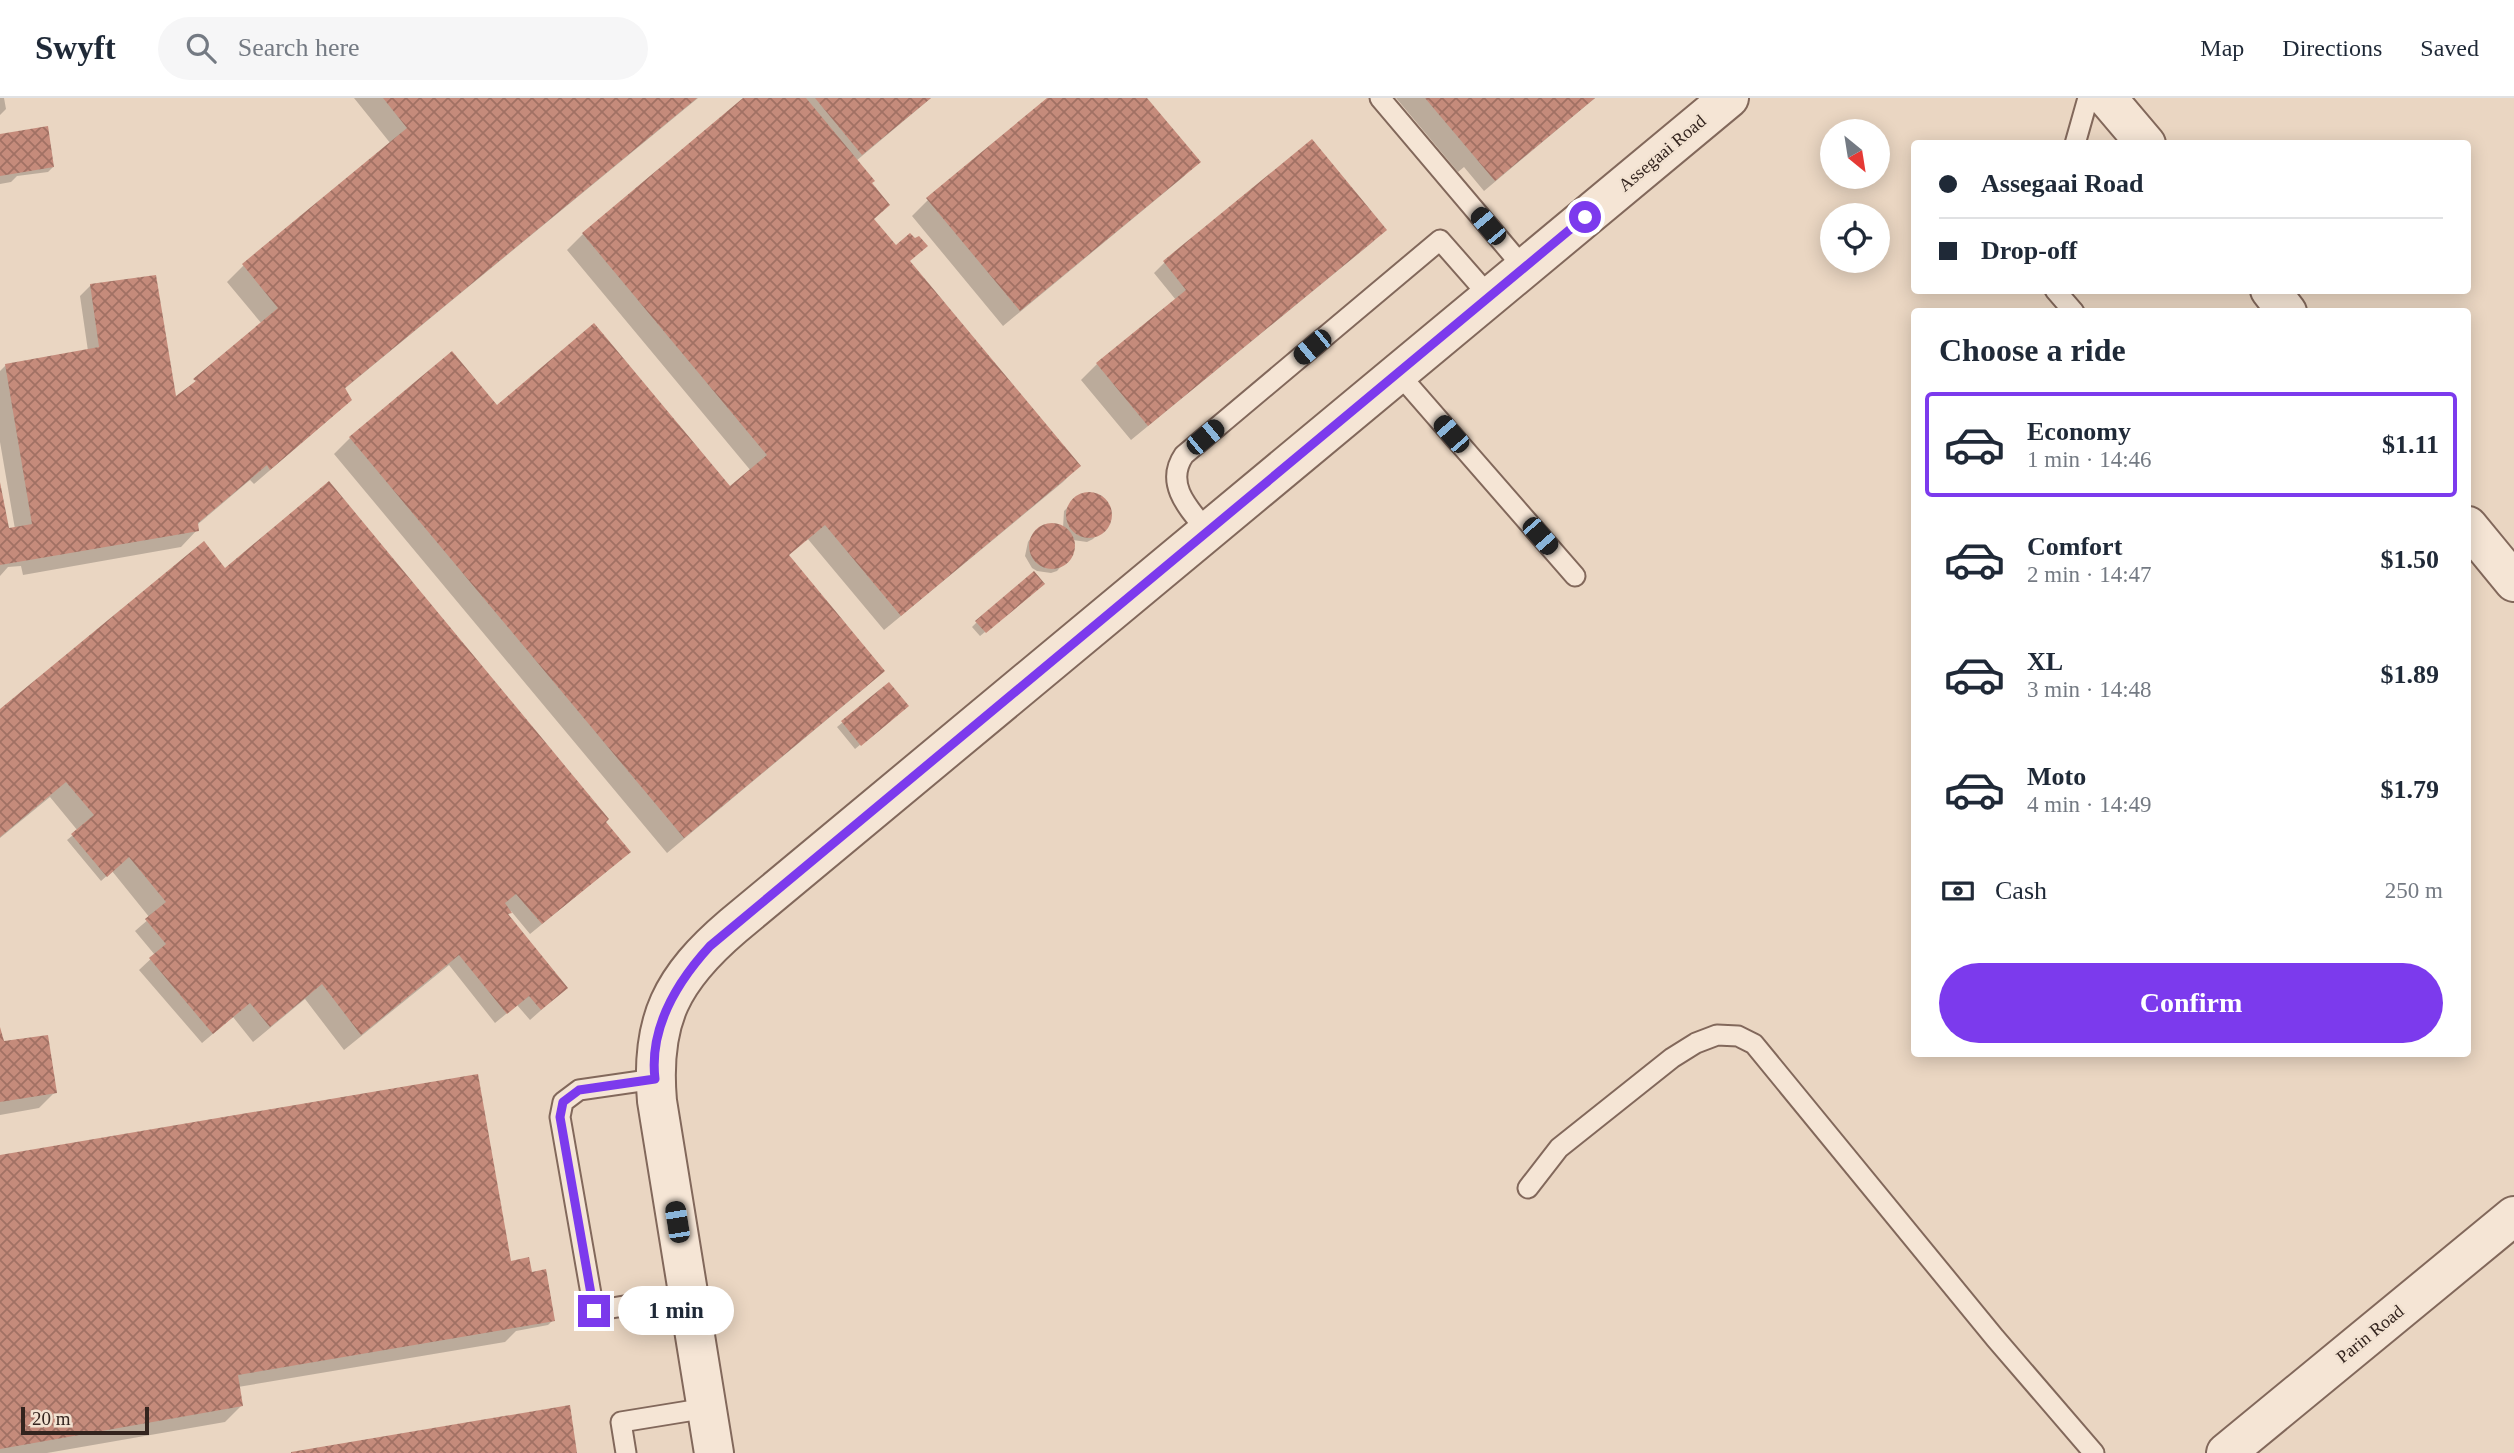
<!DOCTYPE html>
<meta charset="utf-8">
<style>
:root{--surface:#fff;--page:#f6f6f7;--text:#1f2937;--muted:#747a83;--line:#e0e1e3;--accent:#7c3aed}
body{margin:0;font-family:Georgia,serif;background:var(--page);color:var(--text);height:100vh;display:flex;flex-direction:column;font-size:26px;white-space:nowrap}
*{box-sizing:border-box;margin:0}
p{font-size:23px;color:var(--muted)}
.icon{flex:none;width:38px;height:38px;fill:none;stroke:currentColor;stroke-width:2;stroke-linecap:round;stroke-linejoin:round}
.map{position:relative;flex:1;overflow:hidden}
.sheet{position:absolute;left:1911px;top:210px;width:560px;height:749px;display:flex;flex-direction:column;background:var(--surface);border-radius:7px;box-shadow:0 4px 18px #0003}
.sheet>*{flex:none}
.banner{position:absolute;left:1911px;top:42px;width:560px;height:154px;border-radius:7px;box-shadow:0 4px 18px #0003;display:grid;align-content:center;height:154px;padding:0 28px;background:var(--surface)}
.needle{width:46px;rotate:150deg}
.controls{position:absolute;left:1820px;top:21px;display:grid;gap:14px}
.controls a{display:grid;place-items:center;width:70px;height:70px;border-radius:50%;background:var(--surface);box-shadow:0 4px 18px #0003;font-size:35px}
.scale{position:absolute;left:21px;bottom:18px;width:128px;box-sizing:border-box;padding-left:7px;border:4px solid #33241e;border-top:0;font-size:19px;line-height:24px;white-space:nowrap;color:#33241e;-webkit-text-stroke:5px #f2e2d1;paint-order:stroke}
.end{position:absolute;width:32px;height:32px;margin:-16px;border:9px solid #7c3aed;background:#fff;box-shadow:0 0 0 4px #fff}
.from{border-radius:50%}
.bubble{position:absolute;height:49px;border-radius:24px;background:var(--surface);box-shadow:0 4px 18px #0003;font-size:23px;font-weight:800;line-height:49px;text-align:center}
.car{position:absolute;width:21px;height:42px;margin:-21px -10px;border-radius:9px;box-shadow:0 0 5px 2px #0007;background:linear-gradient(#222 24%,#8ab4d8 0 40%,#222 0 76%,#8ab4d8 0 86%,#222 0)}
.banner b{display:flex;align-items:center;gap:24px;height:66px;font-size:26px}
.banner b+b{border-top:2px solid var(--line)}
.banner i{width:18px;height:18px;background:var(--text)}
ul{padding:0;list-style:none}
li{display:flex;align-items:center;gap:21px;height:105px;margin:0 14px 10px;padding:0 14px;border:4px solid transparent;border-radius:7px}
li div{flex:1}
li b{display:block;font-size:26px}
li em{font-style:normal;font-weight:800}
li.active{border-color:var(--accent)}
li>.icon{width:63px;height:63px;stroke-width:1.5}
h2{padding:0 28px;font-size:32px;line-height:84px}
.pay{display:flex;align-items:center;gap:18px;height:77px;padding:0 28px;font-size:26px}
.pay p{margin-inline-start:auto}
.button{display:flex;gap:14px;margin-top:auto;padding:14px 28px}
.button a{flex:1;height:80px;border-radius:42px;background:var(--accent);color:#fff;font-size:28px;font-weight:800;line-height:80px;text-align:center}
header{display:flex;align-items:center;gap:42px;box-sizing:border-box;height:98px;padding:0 35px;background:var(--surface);border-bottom:2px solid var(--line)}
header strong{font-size:33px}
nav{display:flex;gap:38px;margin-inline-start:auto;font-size:24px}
.search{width:490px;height:63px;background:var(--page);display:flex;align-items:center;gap:18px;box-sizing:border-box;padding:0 24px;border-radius:38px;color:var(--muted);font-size:26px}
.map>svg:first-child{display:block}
.shadow{fill:#0003}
.building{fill:url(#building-cross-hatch)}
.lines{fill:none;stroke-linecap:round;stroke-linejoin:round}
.service-casing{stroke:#82685b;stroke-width:23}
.minor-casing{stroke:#82685b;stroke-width:42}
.service{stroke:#f5e5d5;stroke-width:19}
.minor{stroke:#f5e5d5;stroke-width:38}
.route{stroke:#7c3aed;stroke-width:9}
.labels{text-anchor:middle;stroke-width:5;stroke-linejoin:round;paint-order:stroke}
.street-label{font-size:18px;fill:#33241e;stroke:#f2e2d1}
</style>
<header>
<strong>Swyft</strong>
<div class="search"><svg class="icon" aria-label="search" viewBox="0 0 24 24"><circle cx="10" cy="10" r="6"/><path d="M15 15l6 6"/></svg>Search here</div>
<nav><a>Map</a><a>Directions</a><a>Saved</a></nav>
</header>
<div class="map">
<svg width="2514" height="1355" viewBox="0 0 2514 1355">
<defs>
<pattern id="building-cross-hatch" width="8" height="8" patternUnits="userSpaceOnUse" patternTransform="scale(1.75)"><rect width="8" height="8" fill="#c58b7b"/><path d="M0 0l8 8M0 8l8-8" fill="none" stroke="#a17164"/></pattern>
</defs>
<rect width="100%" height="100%" fill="#ead6c2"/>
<path class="shadow" d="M0,0h4l2,11 -6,6z
M354,0h344l-355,292 -10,26 -79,68 -4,-4 -53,45v5l-16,17 -158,28 -2,-9 -13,1 -8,9v-92l8,48 7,-3 -15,-87v-71l6,-6 82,-14 -8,-55 11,-11 84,114 87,-75 -35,-42 16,-16 148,-122z
M746,0h185l-75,63 14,22 3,36 206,247 -16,16 -179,148 -77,-92 -21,18 96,115 -16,16 -199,166 -333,-399 16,-16 102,-85 45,54 233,82 21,-18 -184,-221 16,-16z
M1050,0h95l53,64 -16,16 -179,148 -91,-110 16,-16z
M1396,0h199l-111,93 -20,-24 -6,5z
M0,38l53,31 -5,5 -31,4 -6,6 -11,2z
M1374,143l-243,199 -50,-60 16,-16 79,-64 -22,-27 10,-10z
M1094,396l6,3 9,11 -1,15 -15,16 -6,3 -14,-2 -1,14 -15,17 -6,2 -14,-2 -5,-3 -7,-12 3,-14 4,-6 6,-5 13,-6 12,3 1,-17 16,-16z
M225,472l379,252 14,40 -88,72 -19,-23 -4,5 59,72 -36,32 -13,-15 -22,18 -46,-58 -105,85 -39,-51 -52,43 -20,-25 -31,26 -63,-73 16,-15 -20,-24 15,-13 -38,-47 -11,10 -34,-41 11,-9 -28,-34 -50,41v-128z
M1038,491l-58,47 -8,-9 5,-5z
M889,586l13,26 -47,39 -18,-22z
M0,931l2,14 53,49 -16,16 -39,7z
M0,1059l510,107 43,56 -5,5 -32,6 -11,11 -267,45 3,19 -16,16 -178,31h-47z"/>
<path class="building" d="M383,0h314l-352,290 7,12 -82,70 -3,-5 -69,58 1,8 -199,34v-83l9,46 23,-4 -27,-160 94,-17 -9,-63 66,-9 20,121 20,-15 -3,-2 85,-71 -36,-44 165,-136z
M743,0h63l69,83 -3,2 18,22 -16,14 22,26 14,-12 5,5 4,-2 9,10 -18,15 171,205 -180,150 -76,-91 -36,30 96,116 -201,167 -335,-401 103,-86 45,54 97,-82 136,163 37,-31 -185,-222z
M815,0h116l-69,57z
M1047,0h100l54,64 -181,149 -94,-113z
M1425,0h170l-100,83z
M48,28l6,41 -54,9v-42z
M1312,41l75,91 -239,196 -52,-63 90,-73 -23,-29z
M329,383l280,338 -3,3 25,30 -89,72 -26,-30 -11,9 7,10 -4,1 60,74 -27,22 -12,-14 -22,18 -48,-59 -98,80 -39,-51 -52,43 -20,-24 -37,31 -64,-76 17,-14 -21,-25 21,-17 -37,-45 -22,20 -36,-43 23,-19 -28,-33 -66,55v-128l204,-168 21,27z
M1066 417a23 23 0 1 1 46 0a23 23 0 1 1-46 0Z
M1029 448a23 23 0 1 1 46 0a23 23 0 1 1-46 0Z
M1034,473l11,13 -59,49 -11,-12z
M889,584l20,24 -48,40 -20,-25z
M0,929l4,14 44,-6 9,58 -57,9z
M478,976l33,187 18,-4 3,15 14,-3 9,52 -317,54 5,31 -243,43v-294z
M570,1307l7,48h-286v-1z"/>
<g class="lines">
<defs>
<path id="service" d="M1380,0l144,170
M2075,46l13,-46
M2055,192l19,22
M1398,275l177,203
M1208,434c-19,-23 -44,-48 -24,-77l256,-215 50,57
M655,981l-76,11 -16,12 -3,15 34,194 95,-16
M1528,1090l31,-40 113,-90 24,-15 21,-8 21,1 16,8 241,294 99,115
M626,1355l-5,-31 86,-14"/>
<path id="minor" d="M2107,0l39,46
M2270,192l17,22
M2468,428l46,56
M714,1355l-57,-352c-7,-81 15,-123 76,-175l996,-828
M2226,1355l288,-237"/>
</defs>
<use href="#service" class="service-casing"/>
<use href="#minor" class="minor-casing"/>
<use href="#service" class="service"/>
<use href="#minor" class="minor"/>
</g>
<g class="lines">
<path class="route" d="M594,1213l-34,-194 3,-15 16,-12 76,-11c-6,-51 22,-97 55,-133l875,-729"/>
</g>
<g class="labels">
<g class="street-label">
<text transform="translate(1662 55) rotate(-40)" y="6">Assegaai Road</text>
<text transform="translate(2370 1236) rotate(-39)" y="6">Parin Road</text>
</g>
</g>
</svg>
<div class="controls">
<a><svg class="needle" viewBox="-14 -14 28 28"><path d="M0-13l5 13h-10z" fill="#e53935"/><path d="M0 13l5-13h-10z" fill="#747a83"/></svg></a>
<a><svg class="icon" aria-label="locate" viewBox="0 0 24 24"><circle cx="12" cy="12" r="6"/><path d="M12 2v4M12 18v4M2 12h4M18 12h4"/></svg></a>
</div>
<div class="scale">20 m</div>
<i class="end from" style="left:1585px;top:119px"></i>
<i class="end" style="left:594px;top:1213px"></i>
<div class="bubble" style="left:618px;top:1188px;width:116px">1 min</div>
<i class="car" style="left:1488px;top:128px;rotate:320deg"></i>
<i class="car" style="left:1312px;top:249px;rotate:230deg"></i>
<i class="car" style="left:1451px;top:336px;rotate:319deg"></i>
<i class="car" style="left:1205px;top:339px;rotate:50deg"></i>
<i class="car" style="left:1540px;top:438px;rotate:139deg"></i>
<i class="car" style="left:677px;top:1124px;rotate:351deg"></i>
<div class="banner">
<b><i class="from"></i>Assegaai Road</b>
<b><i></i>Drop-off</b>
</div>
<section class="sheet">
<h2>Choose a ride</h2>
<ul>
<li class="active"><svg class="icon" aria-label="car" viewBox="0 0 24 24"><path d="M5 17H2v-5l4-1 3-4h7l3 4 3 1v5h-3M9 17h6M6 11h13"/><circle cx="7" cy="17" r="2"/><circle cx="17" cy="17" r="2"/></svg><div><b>Economy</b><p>1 min · 14:46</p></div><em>$1.11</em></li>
<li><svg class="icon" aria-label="car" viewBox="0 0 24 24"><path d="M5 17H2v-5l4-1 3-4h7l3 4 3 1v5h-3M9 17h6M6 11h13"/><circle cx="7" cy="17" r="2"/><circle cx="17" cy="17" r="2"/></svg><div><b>Comfort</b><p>2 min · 14:47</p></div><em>$1.50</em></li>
<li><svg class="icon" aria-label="car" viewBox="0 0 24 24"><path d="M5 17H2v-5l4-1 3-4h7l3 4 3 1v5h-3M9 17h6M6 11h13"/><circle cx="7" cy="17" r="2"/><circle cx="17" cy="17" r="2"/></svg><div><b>XL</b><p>3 min · 14:48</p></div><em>$1.89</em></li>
<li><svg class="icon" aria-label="car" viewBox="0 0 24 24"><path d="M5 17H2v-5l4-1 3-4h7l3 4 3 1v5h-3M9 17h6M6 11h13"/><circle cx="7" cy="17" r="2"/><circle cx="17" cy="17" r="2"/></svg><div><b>Moto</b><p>4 min · 14:49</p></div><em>$1.79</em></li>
</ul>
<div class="pay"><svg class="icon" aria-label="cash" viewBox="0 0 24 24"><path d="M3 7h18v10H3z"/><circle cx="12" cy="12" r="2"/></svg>Cash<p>250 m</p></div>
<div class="button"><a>Confirm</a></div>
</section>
</div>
